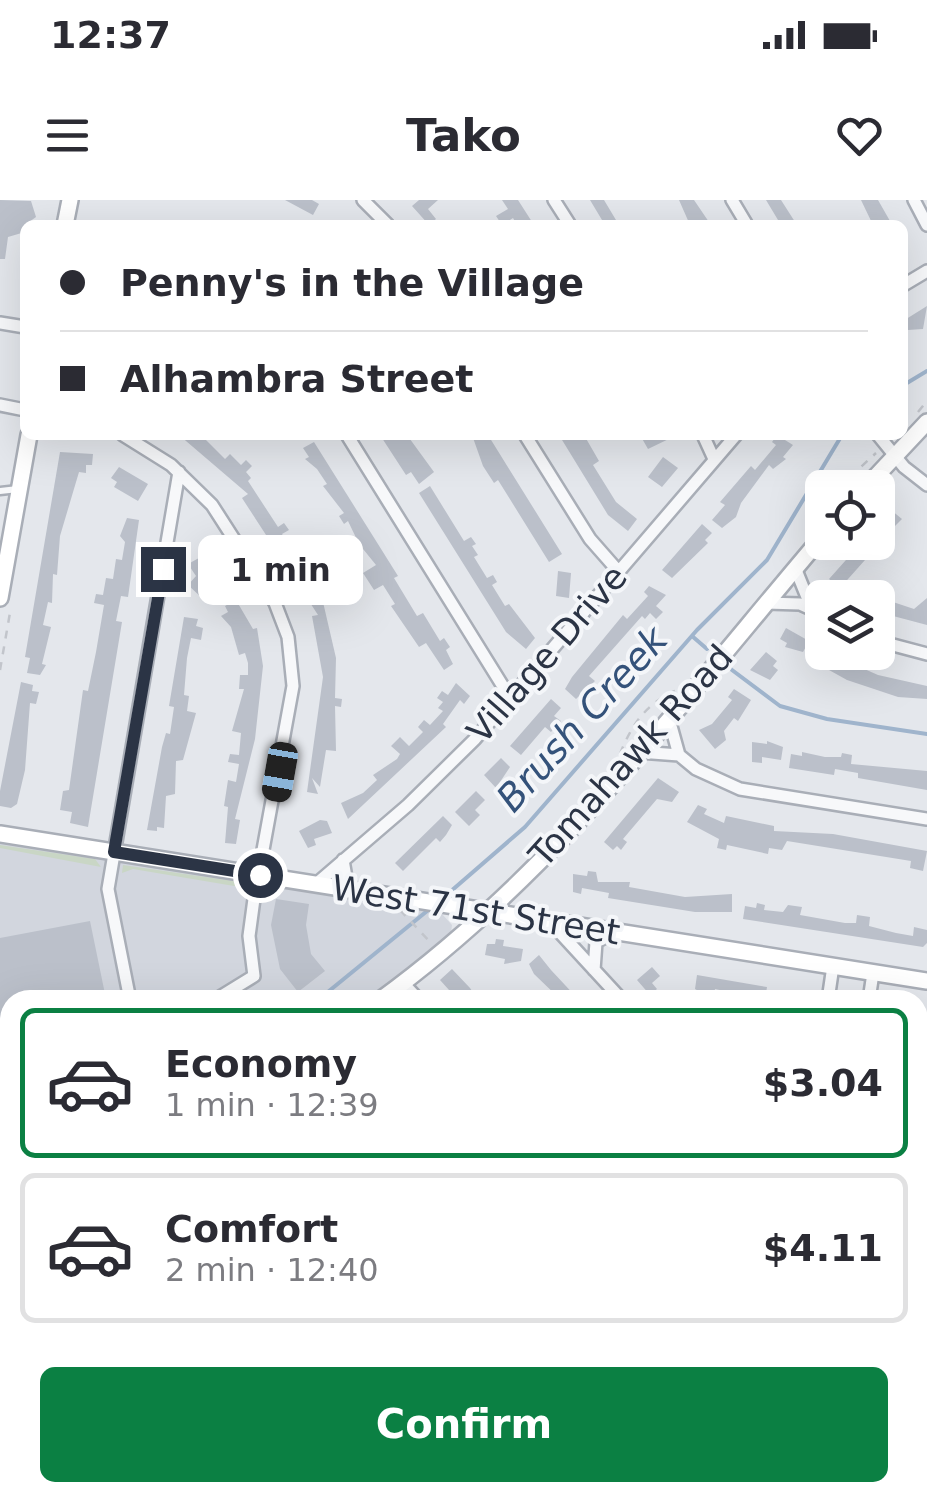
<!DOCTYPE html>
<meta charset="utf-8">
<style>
:root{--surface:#fff;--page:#f7f7f7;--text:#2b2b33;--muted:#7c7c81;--line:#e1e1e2;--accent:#0b8043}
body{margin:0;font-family:"DejaVu Sans",sans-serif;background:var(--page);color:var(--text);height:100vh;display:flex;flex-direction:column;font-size:38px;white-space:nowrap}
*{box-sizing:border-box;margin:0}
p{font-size:32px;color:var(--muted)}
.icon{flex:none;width:55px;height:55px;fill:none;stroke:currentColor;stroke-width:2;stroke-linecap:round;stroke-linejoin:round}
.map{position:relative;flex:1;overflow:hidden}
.drawer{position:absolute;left:0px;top:790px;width:928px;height:512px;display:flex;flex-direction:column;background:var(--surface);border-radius:30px 30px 0 0;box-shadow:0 10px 40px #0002}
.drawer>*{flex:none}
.hud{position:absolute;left:20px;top:20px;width:888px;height:220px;border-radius:15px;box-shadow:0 10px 40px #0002;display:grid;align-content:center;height:220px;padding:0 40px;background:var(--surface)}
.controls{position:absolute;left:805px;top:270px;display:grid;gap:20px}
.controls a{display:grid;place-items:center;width:90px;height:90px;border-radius:15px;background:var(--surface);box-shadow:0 10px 40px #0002;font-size:50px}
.end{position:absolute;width:45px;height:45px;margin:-22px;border:12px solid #2b3445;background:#fff;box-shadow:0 0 0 5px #fff}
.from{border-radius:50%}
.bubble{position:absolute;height:70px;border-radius:15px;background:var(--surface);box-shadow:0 10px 40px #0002;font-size:32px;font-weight:600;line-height:70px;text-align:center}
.car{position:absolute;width:30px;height:60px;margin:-30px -15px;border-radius:12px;box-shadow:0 0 8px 2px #0007;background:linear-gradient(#222 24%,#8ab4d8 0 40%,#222 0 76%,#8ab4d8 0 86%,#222 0)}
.hud b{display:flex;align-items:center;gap:35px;height:95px;font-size:38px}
.hud b+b{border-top:2px solid var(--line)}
.hud i{width:25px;height:25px;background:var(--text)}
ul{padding:18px 0 0;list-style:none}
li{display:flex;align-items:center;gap:30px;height:150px;margin:0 20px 15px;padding:0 20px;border:5px solid var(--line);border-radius:15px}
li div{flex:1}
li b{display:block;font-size:38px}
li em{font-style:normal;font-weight:600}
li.selected{border-color:var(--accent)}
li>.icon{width:90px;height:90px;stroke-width:1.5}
.primary-button{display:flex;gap:20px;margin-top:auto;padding:20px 40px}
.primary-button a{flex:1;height:115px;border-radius:15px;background:var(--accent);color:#fff;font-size:40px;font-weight:600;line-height:115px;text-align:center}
.status{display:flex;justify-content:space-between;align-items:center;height:70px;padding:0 50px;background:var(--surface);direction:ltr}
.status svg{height:28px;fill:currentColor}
header{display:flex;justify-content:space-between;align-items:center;height:130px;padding:0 40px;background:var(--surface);font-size:45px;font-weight:600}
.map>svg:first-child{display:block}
.built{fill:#d2d6de}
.green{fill:#c9d6c5}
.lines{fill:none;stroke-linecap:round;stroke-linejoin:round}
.stream{stroke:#9fb4cc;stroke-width:4}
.building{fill:#bbc0ca}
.lane-casing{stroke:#a9aeb7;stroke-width:11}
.street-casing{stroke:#a9aeb7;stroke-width:16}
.secondary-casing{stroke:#a9aeb7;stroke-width:20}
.path{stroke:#c2c5cb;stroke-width:2.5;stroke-dasharray:8 8;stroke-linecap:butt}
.lane{stroke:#f7f8fa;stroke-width:6}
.street{stroke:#f7f8fa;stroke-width:11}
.secondary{stroke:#fff;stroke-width:15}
.route{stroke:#2b3445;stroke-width:12}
.labels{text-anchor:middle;stroke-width:8;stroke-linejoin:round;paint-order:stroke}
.street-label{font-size:35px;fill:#2b3445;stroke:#f4f6f9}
.water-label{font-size:38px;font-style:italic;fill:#34527a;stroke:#f4f6f9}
</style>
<div class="status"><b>12:37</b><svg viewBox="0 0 49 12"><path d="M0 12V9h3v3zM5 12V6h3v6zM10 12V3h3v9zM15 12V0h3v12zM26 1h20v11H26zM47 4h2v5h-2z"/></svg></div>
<header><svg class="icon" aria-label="menu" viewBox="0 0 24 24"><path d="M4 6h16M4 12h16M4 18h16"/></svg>Tako<svg class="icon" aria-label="heart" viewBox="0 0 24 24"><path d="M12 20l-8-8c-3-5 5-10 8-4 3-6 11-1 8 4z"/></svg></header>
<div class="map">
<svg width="927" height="1301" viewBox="0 0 927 1301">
<rect width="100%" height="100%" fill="#e4e7ec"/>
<path class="built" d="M0,643l442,71 10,11 -1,8 -83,67h-358v398l-10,11z"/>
<path class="green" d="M0,645l95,14 6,8 -101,-19z
M123,665l124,18 1,12 -8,-8 -107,-18 -11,4z"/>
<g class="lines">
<path class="stream" d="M902,186l25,-15
M692,436l15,13
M728,467l52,39 47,13 100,15
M443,698l82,-71 172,-197 70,-70 75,-125
M318,800l114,-93"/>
</g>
<path class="building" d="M0,0l31,1 5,16 -11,8v7l-17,5 -3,22h-5z
M285,0h27l7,4 -6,11z
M419,0h19l-10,9 8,10 -7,6 -17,-19z
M502,0h16l16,25h-17l-4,-7 -11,7 -6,-9 12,-7z
M590,0h14l15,25h-14z
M679,0h15l17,25h-21z
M766,0h15l16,25h-16z
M861,0h17l12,21 -17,4z
M927,106l-4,23 -15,1 -5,-9z
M179,235h22l24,24 5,-5 11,11 5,-5 6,6 -6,6 5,6 -3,3 30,46 6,-4 5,7 -7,4 11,17 6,-4 31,52 -7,3 13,56 -1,40 7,1 -1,8 -6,-1 1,45 -10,-1 -6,37 -8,-9 6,16 -11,-2 16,-115 -11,-61 6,-1 -76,-117 6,-4z
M380,235h27l27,37 -15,12 -8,-12 -5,3z
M472,235h16l74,119 -13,8 -51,-82 -4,3 -11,-17z
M559,235h25l15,26 -6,4 23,37 21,17 -9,12 -20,-16z
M640,235h37l-29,14z
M777,235l16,10 -10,12 3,2 -13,10 -4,-4 -28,38 -5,14 -14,11 -10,-8 13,-15 -5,-3 31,-36 4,4 21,-25 -4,-3z
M314,242l84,134 -4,2 23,38 6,-3 17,28 4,-3 6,9 -4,3 7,14 -9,6 -18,-27 -7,4 -28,-41 4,-2 -12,-19 -9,5 -11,-17 13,-8 -17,-21 -11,-23 -4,3 -5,-8 5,-3 -21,-27 4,-2 -10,-15 -12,-10 4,-2 -6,-9z
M60,252l33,2 -1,11h-6v8l-7,-1 -19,64 -3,39 -4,-1 -1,29 -4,-1 -5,23 8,2 -9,37 4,1 -6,10 -13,-2 3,-15 -5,-1z
M663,257l15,11 -16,19 -14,-10z
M119,267l29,17 -10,17 -24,-14 3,-5 -6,-4z
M430,286l34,55 7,-4 5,7 -4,2 6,9 -4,2 13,21 6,-3 4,7 -5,3 13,21 4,-2 26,34 -9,11 -20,-17 -87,-139z
M891,310l11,9 -24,24v-18z
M127,318l12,2 -11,77 -7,-1 -5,25 6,1 -34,205 -18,-4 2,-11 -12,-2 3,-19 6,-1 14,-100 5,1 8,-39 8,-47 -10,-2 2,-9 7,1 3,-17 7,1 3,-20 6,1 3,-18 -5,-6z
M702,324l10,9 -7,7 3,3 -36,35 -10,-8z
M854,351l11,9 -25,28 -11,-9z
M208,353l18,30 -24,15 -14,-13 8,-9 -8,-12z
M558,371l13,2 -2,25 -13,-2z
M649,386l17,9 -10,11 7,6 -7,7 -6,-6 -5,6 -3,-3 -53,60 6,5 -19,18 -11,-10 7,-12 51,-62 4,4 21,-23 -4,-4z
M883,391l9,3 -2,7 24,8 13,-11v27l-49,-13v-15z
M236,400l17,29 4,-1 6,38 -8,73 -20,80 5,1 -4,24 -11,-1 3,-36 -4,-1 4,-26 8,2 3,-18 -11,-2 2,-8 9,1 2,-22 -9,-2 12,-42h-5l1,-14h8v-12l-3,-10 -6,2 -8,-28 -10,-11 7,-4 -3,-6z
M184,417l14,2 -2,7 7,2 -2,12 -10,-2 -4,20 -3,37 5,1 -2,15 9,2 -13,47 -7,1 -1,33 -9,2 -2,32 -7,-1v4l-10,-1 15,-83 4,-14 4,1 4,-27 -5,-1z
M786,428l23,13 -6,11 -18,-5 2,-4 -7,-4z
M766,452l11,9 -4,5 5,4 -8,10 -20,-10z
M826,452l52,23 49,11v13l-29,-2 -51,-17 -27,-15z
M21,482l12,3 -1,6 7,1 -3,12 -6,-1 -5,67 -8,34 -6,4 -11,-2v-15z
M456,483l14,13 -6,8 -4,-4 -17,24 3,3 -98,92 -7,-16 22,-10 14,-13 -4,-5 24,-16 3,-5 -9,-8 9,-9 9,9 14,-14 -5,-5 6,-7 6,5 13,-14 -5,-3 5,-6 -6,-4 5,-7 6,4z
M734,489l17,11 -13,21 -4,-3 -10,13 2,9 -11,9 -16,-19 13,-6 20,-24 -4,-3z
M551,499l10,9 -7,8 7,5 -10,11 -6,-5 -24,28 -11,-9z
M767,541l16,6 -2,13 -19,-3v6l-10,-1v-20l15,2z
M802,552l23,5h16l1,-4 10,2 -1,9 76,7v19l-69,-12v-5l-23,-4 -1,6 -45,-7 2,-14 11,2z
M501,558l9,9 -14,21 -12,-13z
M658,578l21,14 -7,10 -15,-3 -34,40 4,3 -6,8 -4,-4 -4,4 -9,-8z
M476,591l9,9 -10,10 5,5 -11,11 -14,-14z
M698,605l9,4 -3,5 20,9 2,-7 48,10v5l59,3 94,17 -4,20 -13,-3 1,-7 -124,-20 -5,9 -13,-2 -1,6 -41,-9 -1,5 -9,-2 2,-9 -32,-17z
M443,616l9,9 -6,10 -6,7 -4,-4 -33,33 -8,-8z
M320,620l7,1 5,12 -18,6 2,6 -8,3 -9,-17z
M588,671l8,1 2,10h32l-1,5 56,10 47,-3v18h-37l-87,-14 1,-5 -27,-5 -1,6 -8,-2v-18l14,2z
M276,699l33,5 -3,21 5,29 14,17 -27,21 -18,-23 -9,-44z
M757,703l8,2 -1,5 19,2 5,-7 14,2 -2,8 45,8h11l1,-8 13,2 -1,9 27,7 17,3 1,-9 13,3v13l-4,4 -180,-28 2,-13 11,2z
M90,721l15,73 -35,6h-60v158l-10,2v-222z
M496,739l8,1 -1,6 20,3 -2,12 -17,3 1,-5 -20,-4 2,-11h8z
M539,755l12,15 28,30h-18l-27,-26 -5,-10z
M652,767l8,9 -8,7 5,6 -7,6 -13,-15z
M452,769l18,19 8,12h-20l-18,-20z
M697,775l70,12 -2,13 -50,-11 -1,6 -12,-2 -7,-4z
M925,950l2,39 -9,17v-32z
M10,997v50l-10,-2v-46z
M10,1106v74l-10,13v-73z
M10,1257v21l-10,2v-21z
M236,1292h36l22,4 -1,5h-58z
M513,1292h34l12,9h-35z
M657,1292h17l17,9h-39z
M860,1292h46l17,3v6h-65z"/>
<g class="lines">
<defs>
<path id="lane" d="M0,291l18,-2
M0,1091l10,2"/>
<path id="street" d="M363,0l25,25
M554,0l16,25
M732,0l15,25
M914,0l13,25
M902,86l25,-15
M0,123l25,4
M0,205l25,5
M123,235l48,30 41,40 63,98 13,34 5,49 -39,213 -5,37 5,40 -39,24
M347,235l162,261
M525,235l65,104 29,33
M703,235l11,24
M878,235l26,32 23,18
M796,370l15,37
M766,403l34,1 22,10
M878,441l49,13
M669,519l10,36 17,14 44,20 187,30
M639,552l40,3
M343,660l5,29
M316,684l92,-79 67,-66 261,-304
M552,724l70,76
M594,770l2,-28 16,-9
M403,783l16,17
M130,800l-22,-111 71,-417
M828,800l5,-34
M869,800l4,-27
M0,980l10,-2
M918,1032l9,2
M918,1185l9,2
M469,1292l9,9
M751,1292l22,9"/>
<path id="secondary" d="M65,25l5,-25
M865,288l62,-66
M0,398l29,-163
M0,634l927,147
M380,800c174,-126 304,-301 442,-463
M0,1221l10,-7"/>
</defs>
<use href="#lane" class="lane-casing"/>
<use href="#street" class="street-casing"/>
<use href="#secondary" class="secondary-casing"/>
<path class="path" d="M918,212l9,-11
M838,288l38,-35
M816,325l6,-10
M0,470l11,-63
M620,554c12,-30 26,-50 55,-63
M400,710l32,34
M0,1198l10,-13"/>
<use href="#lane" class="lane"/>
<use href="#street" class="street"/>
<use href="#secondary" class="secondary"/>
</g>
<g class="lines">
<path class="route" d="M163,369l-49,283 146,23"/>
</g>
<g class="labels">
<g class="street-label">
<text transform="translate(547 454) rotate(-49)" y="12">Village Drive</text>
<text transform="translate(631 556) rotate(-48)" y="12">Tomahawk Road</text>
<text transform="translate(476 710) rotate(9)" y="12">West 71st Street</text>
</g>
<g class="water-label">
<text transform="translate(582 519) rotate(-48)" y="13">Brush Creek</text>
</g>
</g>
</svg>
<div class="controls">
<a><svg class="icon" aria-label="locate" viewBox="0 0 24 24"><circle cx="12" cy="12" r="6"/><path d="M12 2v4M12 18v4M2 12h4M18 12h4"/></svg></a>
<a><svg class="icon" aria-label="layers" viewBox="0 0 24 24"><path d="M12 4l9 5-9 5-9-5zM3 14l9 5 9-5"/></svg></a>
</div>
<i class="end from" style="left:260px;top:675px"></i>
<i class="end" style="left:163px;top:369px"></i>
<div class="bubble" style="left:198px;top:335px;width:165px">1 min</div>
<i class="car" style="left:280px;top:572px;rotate:190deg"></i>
<div class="hud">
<b><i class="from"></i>Penny's in the Village</b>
<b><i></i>Alhambra Street</b>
</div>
<section class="drawer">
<ul>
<li class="selected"><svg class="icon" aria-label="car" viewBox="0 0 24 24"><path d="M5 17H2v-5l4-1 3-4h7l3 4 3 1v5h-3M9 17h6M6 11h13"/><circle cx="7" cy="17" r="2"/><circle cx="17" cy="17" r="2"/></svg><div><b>Economy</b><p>1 min · 12:39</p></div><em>$3.04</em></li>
<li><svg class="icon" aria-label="car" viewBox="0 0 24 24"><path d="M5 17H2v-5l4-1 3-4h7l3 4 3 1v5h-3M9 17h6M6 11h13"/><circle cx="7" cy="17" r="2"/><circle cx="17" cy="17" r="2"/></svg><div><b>Comfort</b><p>2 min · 12:40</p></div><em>$4.11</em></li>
</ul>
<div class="primary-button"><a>Confirm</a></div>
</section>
</div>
